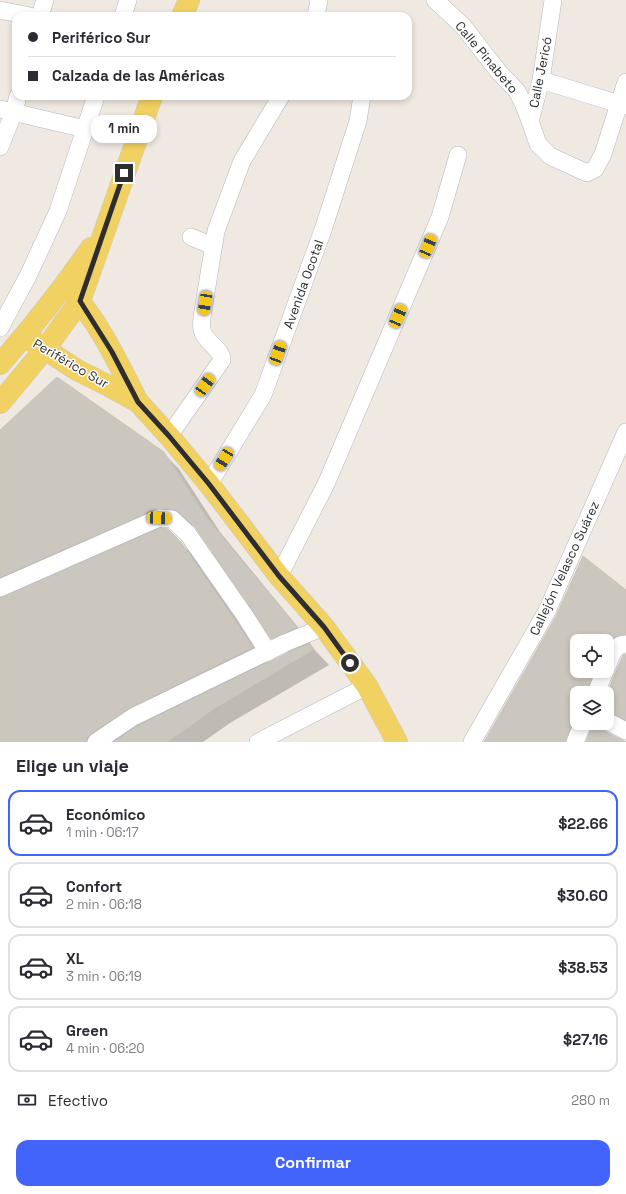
<!DOCTYPE html>
<html lang="es">
<meta charset="utf-8">
<style>
:root{--surface:#fff;--page:#f7f7f7;--text:#2b2b33;--muted:#7c7c81;--line:#e1e1e2;--accent:#4264fb}
body{margin:0;font-family:"Space Grotesk",sans-serif;background:var(--page);color:var(--text);height:100vh;display:flex;flex-direction:column;font-size:15px;white-space:nowrap}
*{box-sizing:border-box;margin:0}
p{font-size:13px;color:var(--muted)}
.icon{flex:none;width:22px;height:22px;fill:none;stroke:currentColor;stroke-width:2;stroke-linecap:round;stroke-linejoin:round}
.map{position:relative;height:742px;overflow:hidden}
.panel{display:flex;flex-direction:column;background:var(--surface);flex:1}
.panel>*{flex:none}
.banner{position:absolute;left:12px;top:12px;width:400px;height:88px;border-radius:12px;box-shadow:0 2px 6px #0003;display:grid;align-content:center;height:88px;padding:0 16px;background:var(--surface)}
.buttons{position:absolute;left:570px;top:634px;display:grid;gap:8px}
.buttons a{display:grid;place-items:center;width:44px;height:44px;border-radius:8px;background:var(--surface);box-shadow:0 2px 6px #0003;font-size:20px}
.end{position:absolute;width:18px;height:18px;margin:-9px;border:5px solid #2e2e2e;background:#fff;box-shadow:0 0 0 2px #fff}
.from{border-radius:50%}
.bubble{position:absolute;height:28px;border-radius:12px;background:var(--surface);box-shadow:0 2px 6px #0003;font-size:13px;font-weight:600;line-height:28px;text-align:center}
.car{position:absolute;width:12px;height:24px;margin:-12px -6px;border-radius:5px;box-shadow:0 0 3px 1px #0007;background:linear-gradient(#f5c518 24%,#345 0 40%,#f5c518 0 76%,#345 0 86%,#f5c518 0)}
.banner b{display:flex;align-items:center;gap:14px;height:38px;font-size:15px}
.banner b+b{border-top:1px solid var(--line)}
.banner i{width:10px;height:10px;background:var(--text)}
ul{padding:0;list-style:none}
li{display:flex;align-items:center;gap:12px;height:66px;margin:0 8px 6px;padding:0 8px;border:2px solid var(--line);border-radius:12px}
li div{flex:1}
li b{display:block;font-size:15px}
li em{font-style:normal;font-weight:600}
li.active{border-color:var(--accent)}
li>.icon{width:36px;height:36px;stroke-width:1.5}
h2{padding:0 16px;font-size:18px;line-height:48px}
.pay{display:flex;align-items:center;gap:10px;height:44px;padding:0 16px;font-size:15px}
.pay p{margin-inline-start:auto}
.primary-button{display:flex;gap:8px;margin-top:auto;padding:8px 16px}
.primary-button a{flex:1;height:46px;border-radius:12px;background:var(--accent);color:#fff;font-size:16px;font-weight:600;line-height:46px;text-align:center}
.map>svg:first-child{display:block}
.shadow{fill:#0003;fill-rule:evenodd}
.building{fill:#cbc7bf;stroke:#cbc5ba}
.lines{fill:none;stroke-linecap:round;stroke-linejoin:round}
.minor-casing{stroke:#b4b7c1;stroke-width:18}
.major-casing{stroke:#c9c9c9;stroke-width:22}
.minor{stroke:#fff;stroke-width:17}
.major{stroke:#f2d163;stroke-width:21}
.route{stroke:#2e2e2e;stroke-width:5}
.labels{text-anchor:middle;stroke-width:3;stroke-linejoin:round;paint-order:stroke}
.street-label{font-size:13px;fill:#2e2e2e;stroke:#fff}
</style>
<div class="map">
<svg width="626" height="742" viewBox="0 0 626 742">
<rect width="100%" height="100%" fill="#efe9e1"/>
<path class="shadow" d="M0,431l163,22 16,16 41,63 91,111 -2,1 20,21 -99,58 -27,19h-203zM171,524h18l6,3 77,111 16,16 -20,10 -73,-107 -28,-27 -9,-1z
M626,592v52l-19,24v-27h-30v30h29l-10,22h-19l-1,49h-91l72,-126z
M626,655v68l-20,1 -1,7 16,10 5,1h-40l8,-19h13v-28z"/>
<path class="building" d="M57,377l107,75 41,64 92,111 -26,12 -75,-111 -17,-16 -6,-3h-18l-155,68v-147z
M161,528l7,1 12,12 73,106 -124,61 -39,26 -3,3 -1,5h-86v-144z
M583,556l43,34v44l-12,3 -7,7v-3h-30v30h17l-8,22h-9v22l-3,4 -9,23h-81l72,-126z
M310,644l4,5 -99,59 -48,34h-53l24,-16 151,-74z
M626,654v66l-19,-9v-18l14,-33 2,-5z
M593,723h4l2,4 3,3 24,12h-40z"/>
<g class="lines">
<defs>
<path id="minor" d="M435,0l28,26 35,45 19,20 7,14 6,16
M553,0l-12,80 -11,41 8,23 12,12 37,17 8,-4 8,-15 23,-72
M0,10l30,6
M40,16l5,-16
M123,16l5,-16
M316,16l3,-16
M541,80l85,26
M0,109l85,20
M0,147l14,-35 4,-16
M191,237l22,9
M0,328l28,-52 30,-65 38,-115
M169,436l53,-76c-1,-13 -17,-17 -20,-30 -1,-4 0,-9 0,-13l14,-86 26,-70 39,-65
M209,484l54,-89 61,-168 34,-106 4,-25
M279,576l47,-92 114,-267 18,-62
M0,588l159,-70 13,1 16,15 57,82 23,36
M607,667c4,-10 7,-23 19,-23
M596,693l9,-22
M607,721l19,10
M96,742l37,-25 152,-74 39,-16
M258,742l109,-56
M472,742l75,-131 79,-179
M575,742l8,-19"/>
<path id="major" d="M182,16l7,-16
M72,292c28,32 47,73 66,110
M25,336l52,34 32,16 29,16 31,34 40,48 70,92 45,51 43,59 30,56
M0,364c33,-37 63,-76 91,-116
M0,403l45,-54 35,-48 72,-205"/>
</defs>
<use href="#minor" class="minor-casing"/>
<use href="#major" class="major-casing"/>
<use href="#minor" class="minor"/>
<use href="#major" class="major"/>
</g>
<g class="lines">
<path class="route" d="M124,173l-44,128 32,51 26,50 31,34 40,48 70,92 45,51 26,36"/>
</g>
<g class="labels">
<g class="street-label">
<text transform="translate(487 57) rotate(50)" y="5">Calle Pinabeto</text>
<text transform="translate(540 72) rotate(-79)" y="5">Calle Jericó</text>
<text transform="translate(303 284) rotate(-70)" y="5">Avenida Ocotal</text>
<text transform="translate(71 363) rotate(30)" y="5">Periférico Sur</text>
<text transform="translate(564 568) rotate(-65)" y="5">Callejón Velasco Suárez</text>
</g>
</g>
</svg>
<div class="buttons">
<a><svg class="icon" aria-label="locate" viewBox="0 0 24 24"><circle cx="12" cy="12" r="6"/><path d="M12 2v4M12 18v4M2 12h4M18 12h4"/></svg></a>
<a><svg class="icon" aria-label="layers" viewBox="0 0 24 24"><path d="M12 4l9 5-9 5-9-5zM3 14l9 5 9-5"/></svg></a>
</div>
<i class="end from" style="left:350px;top:663px"></i>
<i class="end" style="left:124px;top:173px"></i>
<div class="bubble" style="left:91px;top:115px;width:66px">1 min</div>
<i class="car" style="left:428px;top:246px;rotate:23deg"></i>
<i class="car" style="left:205px;top:303px;rotate:189deg"></i>
<i class="car" style="left:398px;top:316px;rotate:23deg"></i>
<i class="car" style="left:278px;top:353px;rotate:20deg"></i>
<i class="car" style="left:205px;top:385px;rotate:35deg"></i>
<i class="car" style="left:224px;top:459px;rotate:211deg"></i>
<i class="car" style="left:159px;top:518px;rotate:92deg"></i>
<div class="banner">
<b><i class="from"></i>Periférico Sur</b>
<b><i></i>Calzada de las Américas</b>
</div>
</div>
<section class="panel">
<h2>Elige un viaje</h2>
<ul>
<li class="active"><svg class="icon" aria-label="car" viewBox="0 0 24 24"><path d="M5 17H2v-5l4-1 3-4h7l3 4 3 1v5h-3M9 17h6M6 11h13"/><circle cx="7" cy="17" r="2"/><circle cx="17" cy="17" r="2"/></svg><div><b>Económico</b><p>1 min · 06:17</p></div><em>$22.66</em></li>
<li><svg class="icon" aria-label="car" viewBox="0 0 24 24"><path d="M5 17H2v-5l4-1 3-4h7l3 4 3 1v5h-3M9 17h6M6 11h13"/><circle cx="7" cy="17" r="2"/><circle cx="17" cy="17" r="2"/></svg><div><b>Confort</b><p>2 min · 06:18</p></div><em>$30.60</em></li>
<li><svg class="icon" aria-label="car" viewBox="0 0 24 24"><path d="M5 17H2v-5l4-1 3-4h7l3 4 3 1v5h-3M9 17h6M6 11h13"/><circle cx="7" cy="17" r="2"/><circle cx="17" cy="17" r="2"/></svg><div><b>XL</b><p>3 min · 06:19</p></div><em>$38.53</em></li>
<li><svg class="icon" aria-label="car" viewBox="0 0 24 24"><path d="M5 17H2v-5l4-1 3-4h7l3 4 3 1v5h-3M9 17h6M6 11h13"/><circle cx="7" cy="17" r="2"/><circle cx="17" cy="17" r="2"/></svg><div><b>Green</b><p>4 min · 06:20</p></div><em>$27.16</em></li>
</ul>
<div class="pay"><svg class="icon" aria-label="cash" viewBox="0 0 24 24"><path d="M3 7h18v10H3z"/><circle cx="12" cy="12" r="2"/></svg>Efectivo<p>280 m</p></div>
<div class="primary-button"><a>Confirmar</a></div>
</section>
